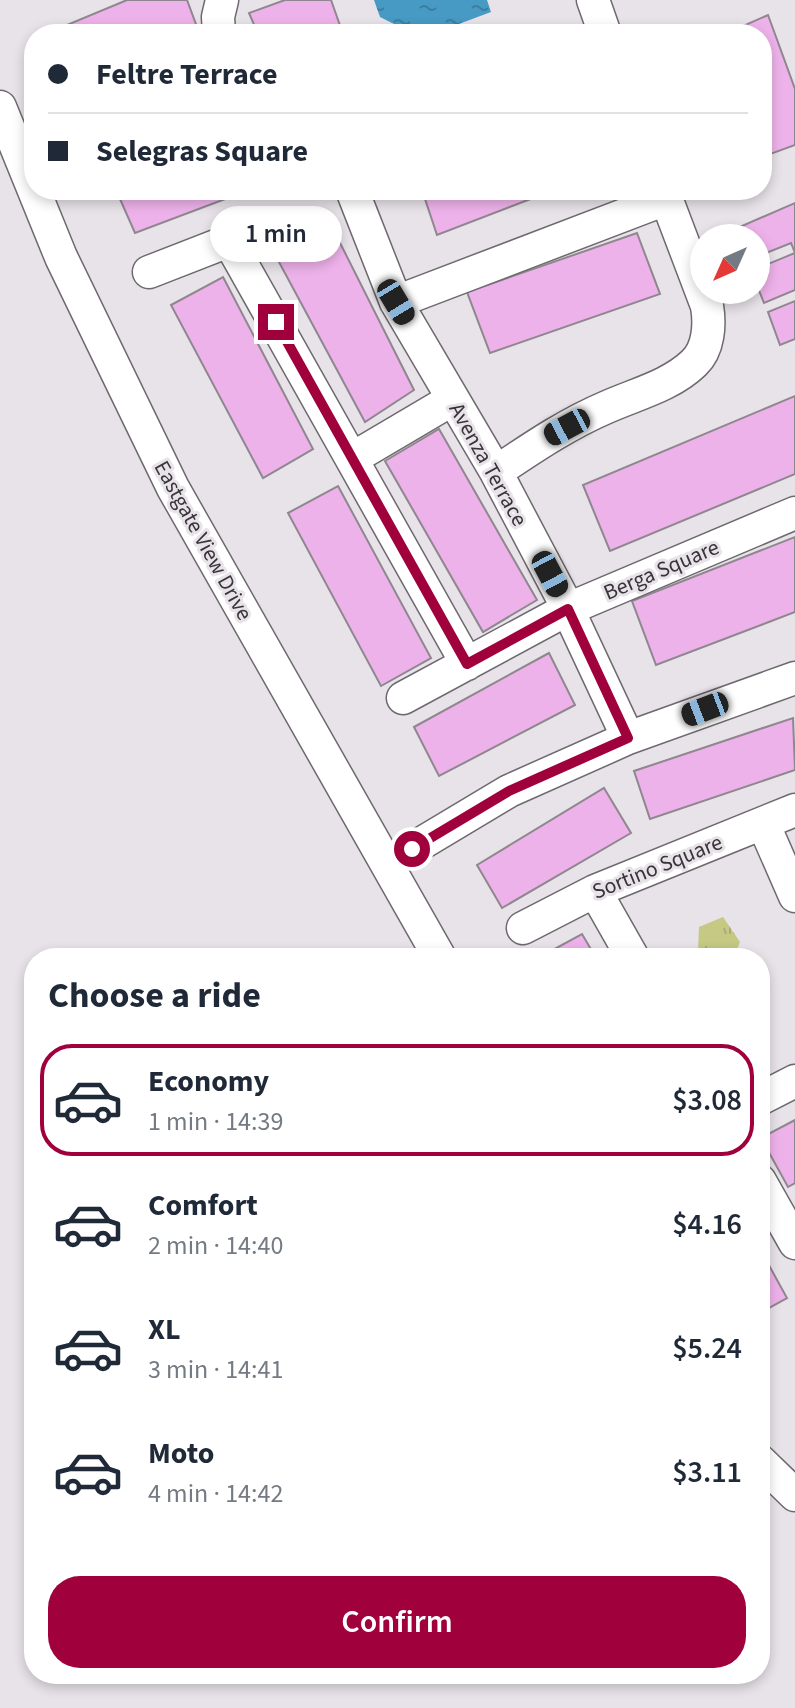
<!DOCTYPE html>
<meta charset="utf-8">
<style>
:root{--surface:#fff;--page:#f2f2f3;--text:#1f2937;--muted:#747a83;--line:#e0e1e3;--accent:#a0013c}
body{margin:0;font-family:"Source Sans 3",sans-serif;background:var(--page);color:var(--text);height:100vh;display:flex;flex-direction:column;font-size:30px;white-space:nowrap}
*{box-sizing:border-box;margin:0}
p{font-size:26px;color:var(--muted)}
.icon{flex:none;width:44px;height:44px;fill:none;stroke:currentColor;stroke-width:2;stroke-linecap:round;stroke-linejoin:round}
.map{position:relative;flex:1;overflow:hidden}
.panel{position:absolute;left:24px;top:948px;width:746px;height:736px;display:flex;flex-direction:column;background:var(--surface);border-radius:32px;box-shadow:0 4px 12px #0003}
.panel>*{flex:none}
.guide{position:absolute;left:24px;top:24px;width:748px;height:176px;border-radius:32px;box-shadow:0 4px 12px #0003;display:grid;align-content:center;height:176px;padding:0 24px;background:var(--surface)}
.needle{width:52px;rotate:225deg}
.buttons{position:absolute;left:690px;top:224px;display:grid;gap:16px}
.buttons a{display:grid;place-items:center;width:80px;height:80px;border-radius:50%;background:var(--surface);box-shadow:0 4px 12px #0003;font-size:40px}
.end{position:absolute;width:36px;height:36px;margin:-18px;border:10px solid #a0013c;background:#fff;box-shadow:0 0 0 4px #fff}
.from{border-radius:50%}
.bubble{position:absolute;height:56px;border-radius:28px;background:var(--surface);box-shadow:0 4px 12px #0003;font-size:26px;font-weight:600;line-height:56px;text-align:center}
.car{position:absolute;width:24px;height:48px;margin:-24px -12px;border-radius:10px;box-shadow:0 0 6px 2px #0007;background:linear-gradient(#222 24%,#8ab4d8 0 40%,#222 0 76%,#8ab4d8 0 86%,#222 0)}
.guide b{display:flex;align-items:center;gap:28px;height:76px;font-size:30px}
.guide b+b{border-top:2px solid var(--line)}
.guide i{width:20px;height:20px;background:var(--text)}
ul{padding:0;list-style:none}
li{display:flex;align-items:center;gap:24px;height:112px;margin:0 16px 12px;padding:0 8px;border:4px solid transparent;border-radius:32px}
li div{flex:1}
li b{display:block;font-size:30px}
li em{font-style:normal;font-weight:600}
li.active{border-color:var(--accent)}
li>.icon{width:72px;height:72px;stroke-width:1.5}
h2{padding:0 24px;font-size:36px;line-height:96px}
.button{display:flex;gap:16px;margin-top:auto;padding:16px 24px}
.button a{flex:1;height:92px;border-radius:32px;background:var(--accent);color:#fff;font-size:32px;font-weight:600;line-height:92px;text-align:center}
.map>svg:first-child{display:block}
.grass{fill:url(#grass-tufts)}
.water{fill:url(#water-ripples)}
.building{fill:#eeb2eb;stroke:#8e878e;stroke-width:2}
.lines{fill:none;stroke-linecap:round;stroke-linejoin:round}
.minor-casing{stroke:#6e686f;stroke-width:35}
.minor{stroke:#fff;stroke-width:32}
.route{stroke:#a0013c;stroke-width:10}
.labels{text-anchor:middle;stroke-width:6;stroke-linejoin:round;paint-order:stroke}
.street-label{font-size:22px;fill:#383538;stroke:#e8e2e9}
</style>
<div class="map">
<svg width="795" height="1708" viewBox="0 0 795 1708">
<defs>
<pattern id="grass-tufts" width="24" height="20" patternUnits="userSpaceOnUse" patternTransform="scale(2)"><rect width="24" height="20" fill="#c5c984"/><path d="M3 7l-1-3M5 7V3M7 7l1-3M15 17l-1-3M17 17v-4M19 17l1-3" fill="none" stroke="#aaad73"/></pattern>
<pattern id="water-ripples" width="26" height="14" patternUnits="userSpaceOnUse" patternTransform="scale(2)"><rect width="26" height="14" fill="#479ac3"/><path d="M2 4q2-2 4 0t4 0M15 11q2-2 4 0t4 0" fill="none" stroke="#3c7e9f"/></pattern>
</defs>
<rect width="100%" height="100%" fill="#e8e2e9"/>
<path class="grass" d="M723,917l17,25 -5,12 -9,4h-22l-6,-7 1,-24z"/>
<path class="water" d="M374,0h113l4,12 -59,22h-18l-34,-17z"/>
<path class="building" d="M127,0h60l10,27 -17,7h-116l-2,-7z
M285,0h46l12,34h-85l-9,-21z
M768,15l27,74v56l-33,12v-123h-37z
M116,190h133l-114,43z
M422,190h132l-117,45z
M795,203v87l-31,13 -8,-20v-14l39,-16 -4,-10 -35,14v-19h-18l-3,-9z
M326,215l88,175 -49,32 -93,-173z
M637,233l23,61 -170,59 -23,-61z
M223,277l90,172 -50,29 -92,-173z
M795,301v38l-15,6 -12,-33z
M795,396v78l-185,77 -27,-66z
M439,429l98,171 -54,32 -98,-171z
M338,486l93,172 -50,28 -93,-173z
M795,537v75l-139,53 -24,-64z
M549,653l26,52 -136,71 -25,-49z
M793,718l2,52 -145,49 -16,-48z
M604,788l27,45 -129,75 -25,-43z
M582,934l14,24h-58z
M795,1120v63l-7,4 -27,-49z
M760,1249l27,49 -27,15z"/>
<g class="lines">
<defs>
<path id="minor" d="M593,0l12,34
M219,34l-1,-17 4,-17
M0,107l61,150 112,231 267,470
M352,190l44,112 100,170 67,127 65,139
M229,241l238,423
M149,272l113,-44
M396,302l270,-103
M353,458l100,-59
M496,472c36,-24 71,-48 111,-65 29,-13 63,-21 87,-44 15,-14 16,-39 13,-57l-44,-116
M403,698l165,-89 227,-96
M763,823l32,73
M387,864l122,-73 119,-53 167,-60
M595,891l38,67
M523,928l72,-37 200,-81
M760,1099l35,-18
M760,1181l35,62
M760,1461l35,34"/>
</defs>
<use href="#minor" class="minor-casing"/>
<use href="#minor" class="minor"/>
</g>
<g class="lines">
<path class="route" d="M276,322l191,342 101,-55 60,129 -119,53 -97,58"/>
</g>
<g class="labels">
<g class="street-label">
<text transform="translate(489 464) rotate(61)" y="8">Avenza Terrace</text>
<text transform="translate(204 540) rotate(61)" y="8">Eastgate View Drive</text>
<text transform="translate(661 569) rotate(-23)" y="8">Berga Square</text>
<text transform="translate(657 866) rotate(-22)" y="8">Sortino Square</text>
</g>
</g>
</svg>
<div class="buttons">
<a><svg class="needle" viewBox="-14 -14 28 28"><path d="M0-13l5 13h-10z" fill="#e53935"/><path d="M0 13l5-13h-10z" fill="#747a83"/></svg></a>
</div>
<i class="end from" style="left:412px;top:849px"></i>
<i class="end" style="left:276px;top:322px"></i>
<div class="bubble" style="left:210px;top:206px;width:132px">1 min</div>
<i class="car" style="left:396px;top:302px;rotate:149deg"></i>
<i class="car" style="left:567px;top:427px;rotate:242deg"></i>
<i class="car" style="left:550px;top:574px;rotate:152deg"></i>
<i class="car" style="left:705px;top:709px;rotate:249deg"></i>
<div class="guide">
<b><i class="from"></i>Feltre Terrace</b>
<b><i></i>Selegras Square</b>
</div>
<section class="panel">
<h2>Choose a ride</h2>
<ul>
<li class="active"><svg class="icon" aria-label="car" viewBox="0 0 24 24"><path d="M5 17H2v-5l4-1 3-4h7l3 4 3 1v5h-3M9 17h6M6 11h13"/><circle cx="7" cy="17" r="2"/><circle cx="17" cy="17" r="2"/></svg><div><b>Economy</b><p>1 min · 14:39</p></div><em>$3.08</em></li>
<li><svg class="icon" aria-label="car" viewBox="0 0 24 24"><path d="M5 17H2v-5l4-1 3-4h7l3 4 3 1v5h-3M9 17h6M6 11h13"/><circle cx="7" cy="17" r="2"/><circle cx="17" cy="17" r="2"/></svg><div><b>Comfort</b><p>2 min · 14:40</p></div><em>$4.16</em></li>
<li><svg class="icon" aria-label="car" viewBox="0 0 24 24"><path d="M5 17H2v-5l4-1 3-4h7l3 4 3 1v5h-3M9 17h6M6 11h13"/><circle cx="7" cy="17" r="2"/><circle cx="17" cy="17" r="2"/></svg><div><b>XL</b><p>3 min · 14:41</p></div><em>$5.24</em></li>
<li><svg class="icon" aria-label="car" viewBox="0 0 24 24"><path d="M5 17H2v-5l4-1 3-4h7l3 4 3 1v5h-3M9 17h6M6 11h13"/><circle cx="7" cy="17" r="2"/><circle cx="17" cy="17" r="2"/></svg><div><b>Moto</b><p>4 min · 14:42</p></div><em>$3.11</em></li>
</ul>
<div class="button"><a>Confirm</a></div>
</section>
</div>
